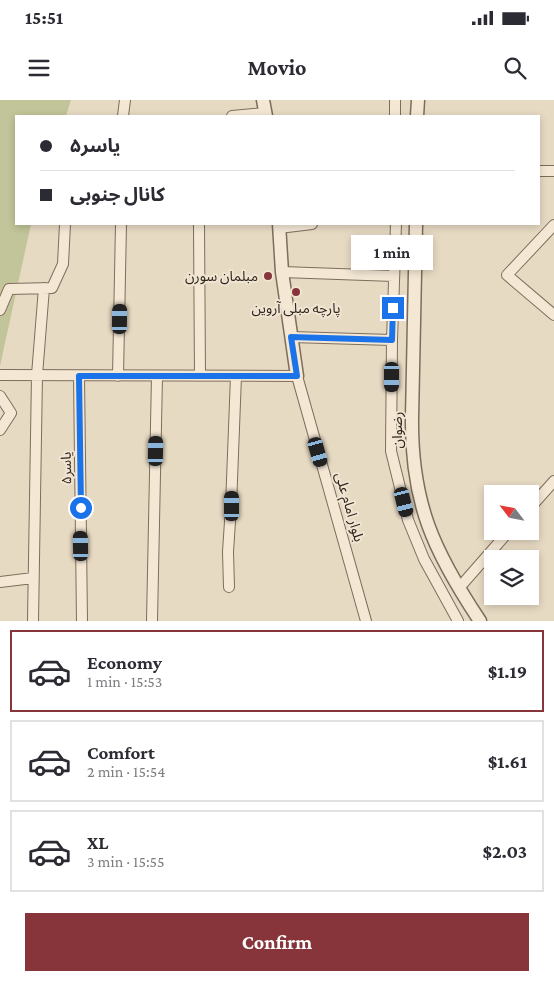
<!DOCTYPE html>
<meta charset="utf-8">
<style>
:root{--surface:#fff;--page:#f7f7f7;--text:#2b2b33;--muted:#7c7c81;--line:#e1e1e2;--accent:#87343a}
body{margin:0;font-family:"Crimson Pro","Noto Sans Arabic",serif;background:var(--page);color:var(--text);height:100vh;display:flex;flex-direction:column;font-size:19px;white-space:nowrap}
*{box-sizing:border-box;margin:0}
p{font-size:16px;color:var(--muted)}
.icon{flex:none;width:28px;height:28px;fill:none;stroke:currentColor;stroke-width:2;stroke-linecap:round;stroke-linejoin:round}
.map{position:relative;height:521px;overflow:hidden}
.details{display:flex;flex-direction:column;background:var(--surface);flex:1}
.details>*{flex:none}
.top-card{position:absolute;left:15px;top:15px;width:525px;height:110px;border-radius:0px;box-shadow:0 2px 8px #0003;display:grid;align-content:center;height:110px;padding:0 25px;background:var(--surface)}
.needle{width:32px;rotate:302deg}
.controls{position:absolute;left:484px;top:385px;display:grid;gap:10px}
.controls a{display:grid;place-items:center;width:55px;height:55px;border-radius:0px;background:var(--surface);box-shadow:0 2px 8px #0003;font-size:25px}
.end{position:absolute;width:22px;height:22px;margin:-11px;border:6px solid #1a73e8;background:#fff;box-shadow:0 0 0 2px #fff}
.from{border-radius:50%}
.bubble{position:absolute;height:35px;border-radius:0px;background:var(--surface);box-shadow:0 2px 8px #0003;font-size:16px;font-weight:700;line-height:35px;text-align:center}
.car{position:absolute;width:15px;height:30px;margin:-15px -8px;border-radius:6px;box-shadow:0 0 4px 1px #0007;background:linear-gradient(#222 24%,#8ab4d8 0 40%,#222 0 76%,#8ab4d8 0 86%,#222 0)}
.top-card b{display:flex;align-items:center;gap:18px;height:48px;font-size:19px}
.top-card b+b{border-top:1px solid var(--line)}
.top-card i{width:12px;height:12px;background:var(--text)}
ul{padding:9px 0 0;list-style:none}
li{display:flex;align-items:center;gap:15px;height:82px;margin:0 10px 8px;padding:0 15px;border:2px solid var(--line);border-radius:0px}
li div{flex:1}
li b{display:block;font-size:19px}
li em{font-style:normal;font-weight:700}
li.current{border-color:var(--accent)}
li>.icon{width:45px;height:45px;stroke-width:1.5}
.cta{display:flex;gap:10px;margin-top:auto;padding:10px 25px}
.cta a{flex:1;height:58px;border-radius:0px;background:var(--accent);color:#fff;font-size:20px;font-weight:700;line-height:58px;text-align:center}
.status{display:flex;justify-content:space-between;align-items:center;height:35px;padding:0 25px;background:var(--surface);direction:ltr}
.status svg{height:14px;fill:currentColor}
header{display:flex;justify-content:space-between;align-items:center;height:65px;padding:0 25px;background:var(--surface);font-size:22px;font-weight:700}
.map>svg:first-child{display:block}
.green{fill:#c2c499}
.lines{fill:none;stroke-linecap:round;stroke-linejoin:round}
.minor-casing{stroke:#7f6d5c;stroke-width:12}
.tertiary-casing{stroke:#7f6d5c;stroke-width:15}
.minor{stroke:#f4e8d5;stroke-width:10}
.tertiary{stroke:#f4e8d5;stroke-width:12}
.route{stroke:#1a73e8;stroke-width:6}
.poi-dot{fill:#87343a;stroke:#f0e5d2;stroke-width:2}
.labels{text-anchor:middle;stroke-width:4;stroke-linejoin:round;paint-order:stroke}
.poi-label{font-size:14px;fill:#31261e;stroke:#f0e5d2;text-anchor:end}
.street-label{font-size:14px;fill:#31261e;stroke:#f0e5d2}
</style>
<div class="status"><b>15:51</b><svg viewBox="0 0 49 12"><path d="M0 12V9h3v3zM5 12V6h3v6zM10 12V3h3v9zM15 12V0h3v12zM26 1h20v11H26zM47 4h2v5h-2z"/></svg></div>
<header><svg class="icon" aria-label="menu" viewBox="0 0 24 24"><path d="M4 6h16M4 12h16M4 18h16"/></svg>Movio<svg class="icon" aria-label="search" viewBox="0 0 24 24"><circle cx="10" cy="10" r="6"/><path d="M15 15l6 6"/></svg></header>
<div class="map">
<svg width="554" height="521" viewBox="0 0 554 521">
<rect width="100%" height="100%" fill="#e7dac3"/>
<path class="green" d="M0,0h71l-5,16h-50v108h15l-31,142z"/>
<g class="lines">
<defs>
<path id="minor" d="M123,16l2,-16
M232,16l34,-3
M395,16v-16
M539,71h15
M199,124l1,152
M396,124l-4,116 -1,111 17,69 16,39 34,62
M554,125l-47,50 47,40
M279,128l33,-4
M282,172l112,4
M0,210l9,-21 43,-1 11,-24 2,-40
M291,237l101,3
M0,275l297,1 69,245
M79,276l3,245
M118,276l3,-152
M0,296l11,17 -11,17
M530,408l24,-27
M0,482l33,-4
M229,487l-1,-35 3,-46 5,-130
M459,488l50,-57
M33,521l4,-246 7,-87
M152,521l5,-245"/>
<path id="tertiary" d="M263,0l3,16
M417,16l1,-16
M279,124l3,48 15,104
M416,124l-4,194c-1,85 22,134 68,203"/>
</defs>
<use href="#minor" class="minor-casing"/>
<use href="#tertiary" class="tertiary-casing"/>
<use href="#minor" class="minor"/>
<use href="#tertiary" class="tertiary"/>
</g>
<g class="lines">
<path class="route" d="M81,408l-2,-132h218l-6,-39 101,3 1,-32"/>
</g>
<g class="poi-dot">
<circle cx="268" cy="176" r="5"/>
<circle cx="296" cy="192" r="5"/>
</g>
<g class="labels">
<g class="poi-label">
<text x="258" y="181">مبلمان سورن</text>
<text x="296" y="213" text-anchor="middle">پارچه مبلی آروین</text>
</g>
<g class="street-label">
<text transform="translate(397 330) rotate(-90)" y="5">رضوان</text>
<text transform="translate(66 368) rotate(-91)" y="5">یاسر۵</text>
<text transform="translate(350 407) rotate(74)" y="5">بلوار امام علی</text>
</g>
</g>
</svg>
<div class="controls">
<a><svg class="needle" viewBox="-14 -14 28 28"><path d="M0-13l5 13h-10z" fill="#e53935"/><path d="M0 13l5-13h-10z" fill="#7c7c81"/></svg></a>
<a><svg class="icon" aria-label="layers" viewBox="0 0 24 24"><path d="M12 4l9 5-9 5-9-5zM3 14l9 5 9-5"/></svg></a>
</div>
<i class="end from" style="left:81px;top:408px"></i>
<i class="end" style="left:393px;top:208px"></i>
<div class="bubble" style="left:351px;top:135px;width:82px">1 min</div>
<i class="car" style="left:120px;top:219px;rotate:1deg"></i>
<i class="car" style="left:392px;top:277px;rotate:180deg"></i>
<i class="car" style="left:156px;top:351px;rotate:1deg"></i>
<i class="car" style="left:318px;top:352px;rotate:164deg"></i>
<i class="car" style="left:404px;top:402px;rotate:166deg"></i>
<i class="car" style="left:232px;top:406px;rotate:0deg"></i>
<i class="car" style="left:81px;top:446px;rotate:359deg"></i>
<div class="top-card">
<b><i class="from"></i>یاسر۵</b>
<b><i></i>کانال جنوبی</b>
</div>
</div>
<section class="details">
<ul>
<li class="current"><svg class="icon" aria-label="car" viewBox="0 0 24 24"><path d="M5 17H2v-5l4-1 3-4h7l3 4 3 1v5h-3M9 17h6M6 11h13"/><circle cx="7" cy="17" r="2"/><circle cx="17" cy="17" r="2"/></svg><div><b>Economy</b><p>1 min · 15:53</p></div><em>$1.19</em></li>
<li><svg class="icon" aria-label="car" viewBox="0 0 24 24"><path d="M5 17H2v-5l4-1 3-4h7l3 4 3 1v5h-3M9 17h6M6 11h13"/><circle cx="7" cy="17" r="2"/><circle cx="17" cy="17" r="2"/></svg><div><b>Comfort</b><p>2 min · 15:54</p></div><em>$1.61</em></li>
<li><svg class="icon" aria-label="car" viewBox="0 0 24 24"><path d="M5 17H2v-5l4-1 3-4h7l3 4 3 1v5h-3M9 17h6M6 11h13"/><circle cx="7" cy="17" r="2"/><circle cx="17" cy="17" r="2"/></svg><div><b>XL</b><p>3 min · 15:55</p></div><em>$2.03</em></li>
</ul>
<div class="cta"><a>Confirm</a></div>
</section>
